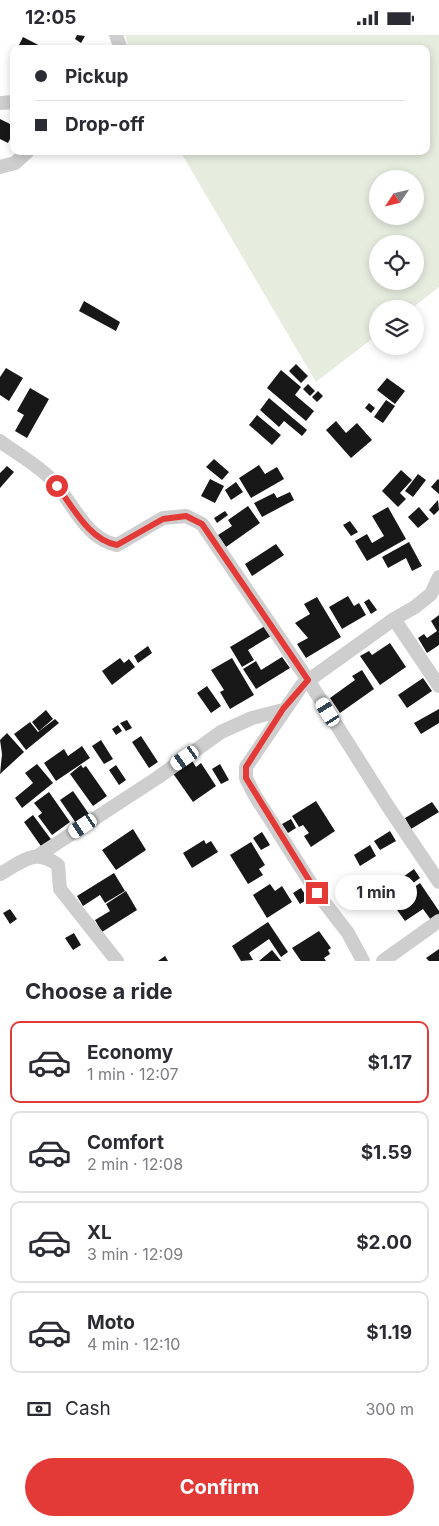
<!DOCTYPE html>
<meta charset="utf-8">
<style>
:root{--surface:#fff;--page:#f7f7f7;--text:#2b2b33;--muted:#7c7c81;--line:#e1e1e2;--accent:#e33937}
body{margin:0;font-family:Inter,sans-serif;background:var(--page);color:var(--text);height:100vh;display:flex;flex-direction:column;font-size:19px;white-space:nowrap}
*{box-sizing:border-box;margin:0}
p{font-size:16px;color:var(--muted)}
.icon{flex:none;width:28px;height:28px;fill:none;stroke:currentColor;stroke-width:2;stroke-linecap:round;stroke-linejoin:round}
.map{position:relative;height:926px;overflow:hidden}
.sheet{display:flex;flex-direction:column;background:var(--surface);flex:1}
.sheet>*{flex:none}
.top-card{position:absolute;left:10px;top:10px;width:420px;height:110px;border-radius:10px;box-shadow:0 2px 8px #0003;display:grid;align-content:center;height:110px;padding:0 25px;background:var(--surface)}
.needle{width:32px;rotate:235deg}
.tools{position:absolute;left:369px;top:135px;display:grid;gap:10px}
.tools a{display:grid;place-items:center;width:55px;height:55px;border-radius:50%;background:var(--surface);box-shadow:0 2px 8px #0003;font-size:25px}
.end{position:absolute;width:22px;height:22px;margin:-11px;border:6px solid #e33937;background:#fff;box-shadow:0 0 0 2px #fff}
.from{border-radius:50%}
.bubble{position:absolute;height:35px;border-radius:18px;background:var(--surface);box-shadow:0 2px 8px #0003;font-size:16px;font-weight:700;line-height:35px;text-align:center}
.car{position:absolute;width:15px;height:30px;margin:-15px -8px;border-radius:6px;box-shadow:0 0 4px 1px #0007;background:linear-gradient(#fff 24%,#345 0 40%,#fff 0 76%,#345 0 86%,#fff 0)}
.top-card b{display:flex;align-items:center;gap:18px;height:48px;font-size:19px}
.top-card b+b{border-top:1px solid var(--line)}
.top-card i{width:12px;height:12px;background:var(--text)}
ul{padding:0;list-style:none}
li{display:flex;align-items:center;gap:15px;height:82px;margin:0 10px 8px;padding:0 15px;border:2px solid var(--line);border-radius:10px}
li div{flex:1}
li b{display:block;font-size:19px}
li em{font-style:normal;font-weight:700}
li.selected{border-color:var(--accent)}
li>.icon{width:45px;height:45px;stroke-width:1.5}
h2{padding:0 25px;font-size:22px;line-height:60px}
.pay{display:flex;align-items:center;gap:12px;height:55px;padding:0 25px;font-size:19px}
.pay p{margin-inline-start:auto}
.primary-button{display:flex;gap:10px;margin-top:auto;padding:10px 25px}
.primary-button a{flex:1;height:58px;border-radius:30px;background:var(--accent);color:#fff;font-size:20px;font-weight:700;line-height:58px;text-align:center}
.status{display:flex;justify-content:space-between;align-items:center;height:35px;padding:0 25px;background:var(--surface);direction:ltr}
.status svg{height:14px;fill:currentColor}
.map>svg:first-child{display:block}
.green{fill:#e6eddf;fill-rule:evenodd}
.building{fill:#181818}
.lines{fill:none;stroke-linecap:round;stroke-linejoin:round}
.minor{stroke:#cecece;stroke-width:14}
.route{stroke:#e33937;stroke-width:6}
</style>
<div class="status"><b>12:05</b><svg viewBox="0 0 49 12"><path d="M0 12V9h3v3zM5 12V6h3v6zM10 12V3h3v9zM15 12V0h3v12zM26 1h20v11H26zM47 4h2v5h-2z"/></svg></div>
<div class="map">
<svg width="439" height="926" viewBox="0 0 439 926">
<rect width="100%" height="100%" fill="#fff"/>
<path class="green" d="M125,0h314v252l-28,22h-33l-1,26 -61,47 -136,-231h246v-102h-297zM378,144h37v37h-37zM378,209h37v37h-37z"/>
<path class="building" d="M77,0l8,1 -4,7 -6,-4z
M23,2l23,12h-29z
M0,84l14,7v10l-2,-1 -4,8 -8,-4z
M84,266l36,21 -4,9 -37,-20z
M296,329l12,12 -7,7 -12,-12z
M6,333l17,10 -14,23 -9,-6v-18z
M281,335l20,17 -6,8 19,16 -8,10 -39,-33z
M387,343l18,13 -10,13 -18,-14z
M308,349l7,7 -5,5 -7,-7z
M30,353l19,11 -22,39 -12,-7 9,-16 -7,-4z
M318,356l5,5 -6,6 -5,-5z
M269,363l38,32 -5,6 -18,-15 -5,6 -19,-17z
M386,365l9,6 -12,17 -9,-6z
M369,368l6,5 -4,5 -6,-5z
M257,380l24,20 -9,10 -23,-20z
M336,386l10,12 11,-10 15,17 -21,18 -25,-28z
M214,424l15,13 -7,8 -16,-13z
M259,430l6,9 12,-7 7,12 -33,19 -12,-20z
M7,431l7,6 -14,16v-15z
M401,435l11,10 -12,13 6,6 -8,8 -16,-16z
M418,439l8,6 -13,17 -8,-6z
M210,444l14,7 -9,17 -14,-7z
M438,444l1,1v14l-8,-7z
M236,447l7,10 -12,8 -6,-10z
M290,457l4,8 -32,17 -8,-14 20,-10 3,5z
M438,465l1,10 -5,5 -5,-5z
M248,471l12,17 -34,24 -8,-12 14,-9 -4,-6z
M388,472l18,32 -39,22 -12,-20 12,-7 5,9 12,-7 -12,-20z
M419,472l10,12 -11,9 -10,-11z
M225,476l3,4 -11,8 -3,-5z
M350,486l8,11 -7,4 -8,-11z
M409,507l13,24 -10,5 -6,-13 -18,10 -6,-11z
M276,509l8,11 -32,21 -7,-12z
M348,561l6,10 5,-3 7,12 -24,14 -13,-22z
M317,562l24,40 -35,21 -9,-14 11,-6 -13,-15 15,-9 -6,-10z
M369,564l8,11 -6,4 -7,-12z
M439,580v30l-12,8 -9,-15 6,-4 3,4 10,-7 -6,-10z
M265,591l6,10 -23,14 6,10 -12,7 -12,-20z
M390,608l16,24 -26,18 -20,-29 9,-5 3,4z
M148,611l4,7 -14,10 -4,-7z
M282,622l8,11 -34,21 -13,-20 13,-8 5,9z
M120,623l4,5 5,-4 6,8 -23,18 -10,-14z
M232,623l22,37 -24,14 -10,-17 4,-2 -13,-20z
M362,635l12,19 -34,24 -10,-15 25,-18 -3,-4z
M423,643l9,13 -25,17 -9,-13z
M207,651l14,20 -10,7 -14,-20z
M439,674v14l-18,11 -7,-11z
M46,675l7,9 -14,12 -7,-9z
M55,684l4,4 -33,27 -12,-16 16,-12 8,10z
M127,685l5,8 -6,3 -6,-8z
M118,690l4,6 -6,4 -4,-6z
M7,698l17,19 -24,22 2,-20 -2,-14z
M141,701l17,26 -9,6 -17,-26z
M101,705l12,19 -9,5 -12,-18z
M82,711l8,12 -34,23 -12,-18 20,-14 4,7z
M191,724l5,8 5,-4 15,23 -23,16 -21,-30z
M37,729l16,19 -31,25 -7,-10 18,-15 -8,-10z
M220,729l9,16 -8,4 -9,-15z
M81,730l2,3 3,-2 21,30 -14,10 -23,-32z
M116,730l10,15 -7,5 -10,-15z
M73,756l16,23 -13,9 -16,-23z
M49,757l21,30 -18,13 -14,-19 4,-3 -8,-10z
M316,766l19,30 -24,16 -7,-11 5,-3 -6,-8 -4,2 -7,-11z
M432,767l7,10 -28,17 -6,-11z
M33,780l20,27 -10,7 -19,-27z
M291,784l5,9 -8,5 -6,-9z
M133,794l13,21 -30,20 -14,-20z
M390,796l6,10 -16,9 -6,-9z
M262,797l8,13 -9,5 -8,-12z
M204,805l2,4 5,-3 7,11 -26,16 -9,-15z
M251,807l14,23 -6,4 4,6 -15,9 -18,-29z
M370,810l6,11 -16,10 -6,-11z
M414,834l6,9 -25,18 -6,-9z
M114,838l11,18 -20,12 -5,-8 -17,11 -6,-10z
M420,848l19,28v4l-8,5 -8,-11 -18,12 -13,-18z
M270,849l5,7 7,-5 10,16 -25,16 -14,-23z
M301,853l7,11 -8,5 -7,-11z
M126,856l11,19 -35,22 -7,-12 15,-9 -4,-7z
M10,874l7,10 -7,5 -7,-11z
M268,887l20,30 -7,5 -12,-18 -20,14 4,7 -12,1 -9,-15z
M319,896l12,17 -3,2 2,4 -6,4 2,3h-25l-9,-13z
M74,898l7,12 -8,5 -8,-12z
M439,914v12h-10l-3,-3z
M272,915l9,11h-22z
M165,921l3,5h-10z"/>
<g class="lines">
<path class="minor" d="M116,0l5,14
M0,68l14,-1
M0,132l15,-4 13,-12
M0,406c16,12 36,23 50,37 22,21 34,61 67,67l46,-27 23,-2 16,8 106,156 81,128 50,74
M394,584l45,67
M39,820l118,-77 64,-46 31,-14 31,-8
M0,839c22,-12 35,-27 58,-9l2,24 57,72
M363,926l-15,-28 -31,-40 -63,-99 -8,-16v-11l56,-82 92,-66 21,-12 16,-13 8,-17
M383,926l56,-40"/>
</g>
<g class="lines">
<path class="route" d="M57,451c16,21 32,54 60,59l46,-26 23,-3 16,8 106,156 -25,29 -37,58v11l71,115"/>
</g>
</svg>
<div class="tools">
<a><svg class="needle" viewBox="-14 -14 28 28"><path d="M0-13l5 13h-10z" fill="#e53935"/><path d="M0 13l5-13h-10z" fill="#7c7c81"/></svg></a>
<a><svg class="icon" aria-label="locate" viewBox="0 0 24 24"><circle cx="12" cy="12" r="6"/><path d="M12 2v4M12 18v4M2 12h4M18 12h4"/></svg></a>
<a><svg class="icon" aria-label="layers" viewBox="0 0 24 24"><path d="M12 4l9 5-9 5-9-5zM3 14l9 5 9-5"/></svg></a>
</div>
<i class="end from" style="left:57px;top:451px"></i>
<i class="end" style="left:317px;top:858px"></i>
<div class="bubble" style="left:335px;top:840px;width:82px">1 min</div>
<i class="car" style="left:328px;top:677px;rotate:328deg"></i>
<i class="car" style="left:185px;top:723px;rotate:235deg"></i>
<i class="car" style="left:83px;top:791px;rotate:236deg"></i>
<div class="top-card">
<b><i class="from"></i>Pickup</b>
<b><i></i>Drop-off</b>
</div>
</div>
<section class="sheet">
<h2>Choose a ride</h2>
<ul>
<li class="selected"><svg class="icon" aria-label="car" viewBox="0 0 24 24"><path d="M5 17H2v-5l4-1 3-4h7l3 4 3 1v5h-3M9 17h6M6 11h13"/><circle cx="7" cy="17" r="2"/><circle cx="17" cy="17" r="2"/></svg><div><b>Economy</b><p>1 min · 12:07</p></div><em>$1.17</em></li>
<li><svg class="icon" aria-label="car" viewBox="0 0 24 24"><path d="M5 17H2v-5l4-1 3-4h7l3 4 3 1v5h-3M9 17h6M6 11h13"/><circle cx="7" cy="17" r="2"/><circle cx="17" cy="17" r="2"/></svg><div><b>Comfort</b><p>2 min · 12:08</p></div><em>$1.59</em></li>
<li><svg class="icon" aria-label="car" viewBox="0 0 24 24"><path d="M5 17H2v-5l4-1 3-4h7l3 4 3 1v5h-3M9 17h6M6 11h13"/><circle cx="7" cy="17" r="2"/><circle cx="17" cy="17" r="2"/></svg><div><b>XL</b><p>3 min · 12:09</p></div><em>$2.00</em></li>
<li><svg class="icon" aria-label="car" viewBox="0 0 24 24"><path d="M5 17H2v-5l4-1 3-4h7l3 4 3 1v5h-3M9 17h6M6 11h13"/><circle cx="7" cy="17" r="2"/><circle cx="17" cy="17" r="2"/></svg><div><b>Moto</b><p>4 min · 12:10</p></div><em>$1.19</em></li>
</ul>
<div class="pay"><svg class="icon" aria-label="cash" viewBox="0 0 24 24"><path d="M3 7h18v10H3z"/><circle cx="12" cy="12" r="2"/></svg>Cash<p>300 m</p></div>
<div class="primary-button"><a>Confirm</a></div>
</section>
